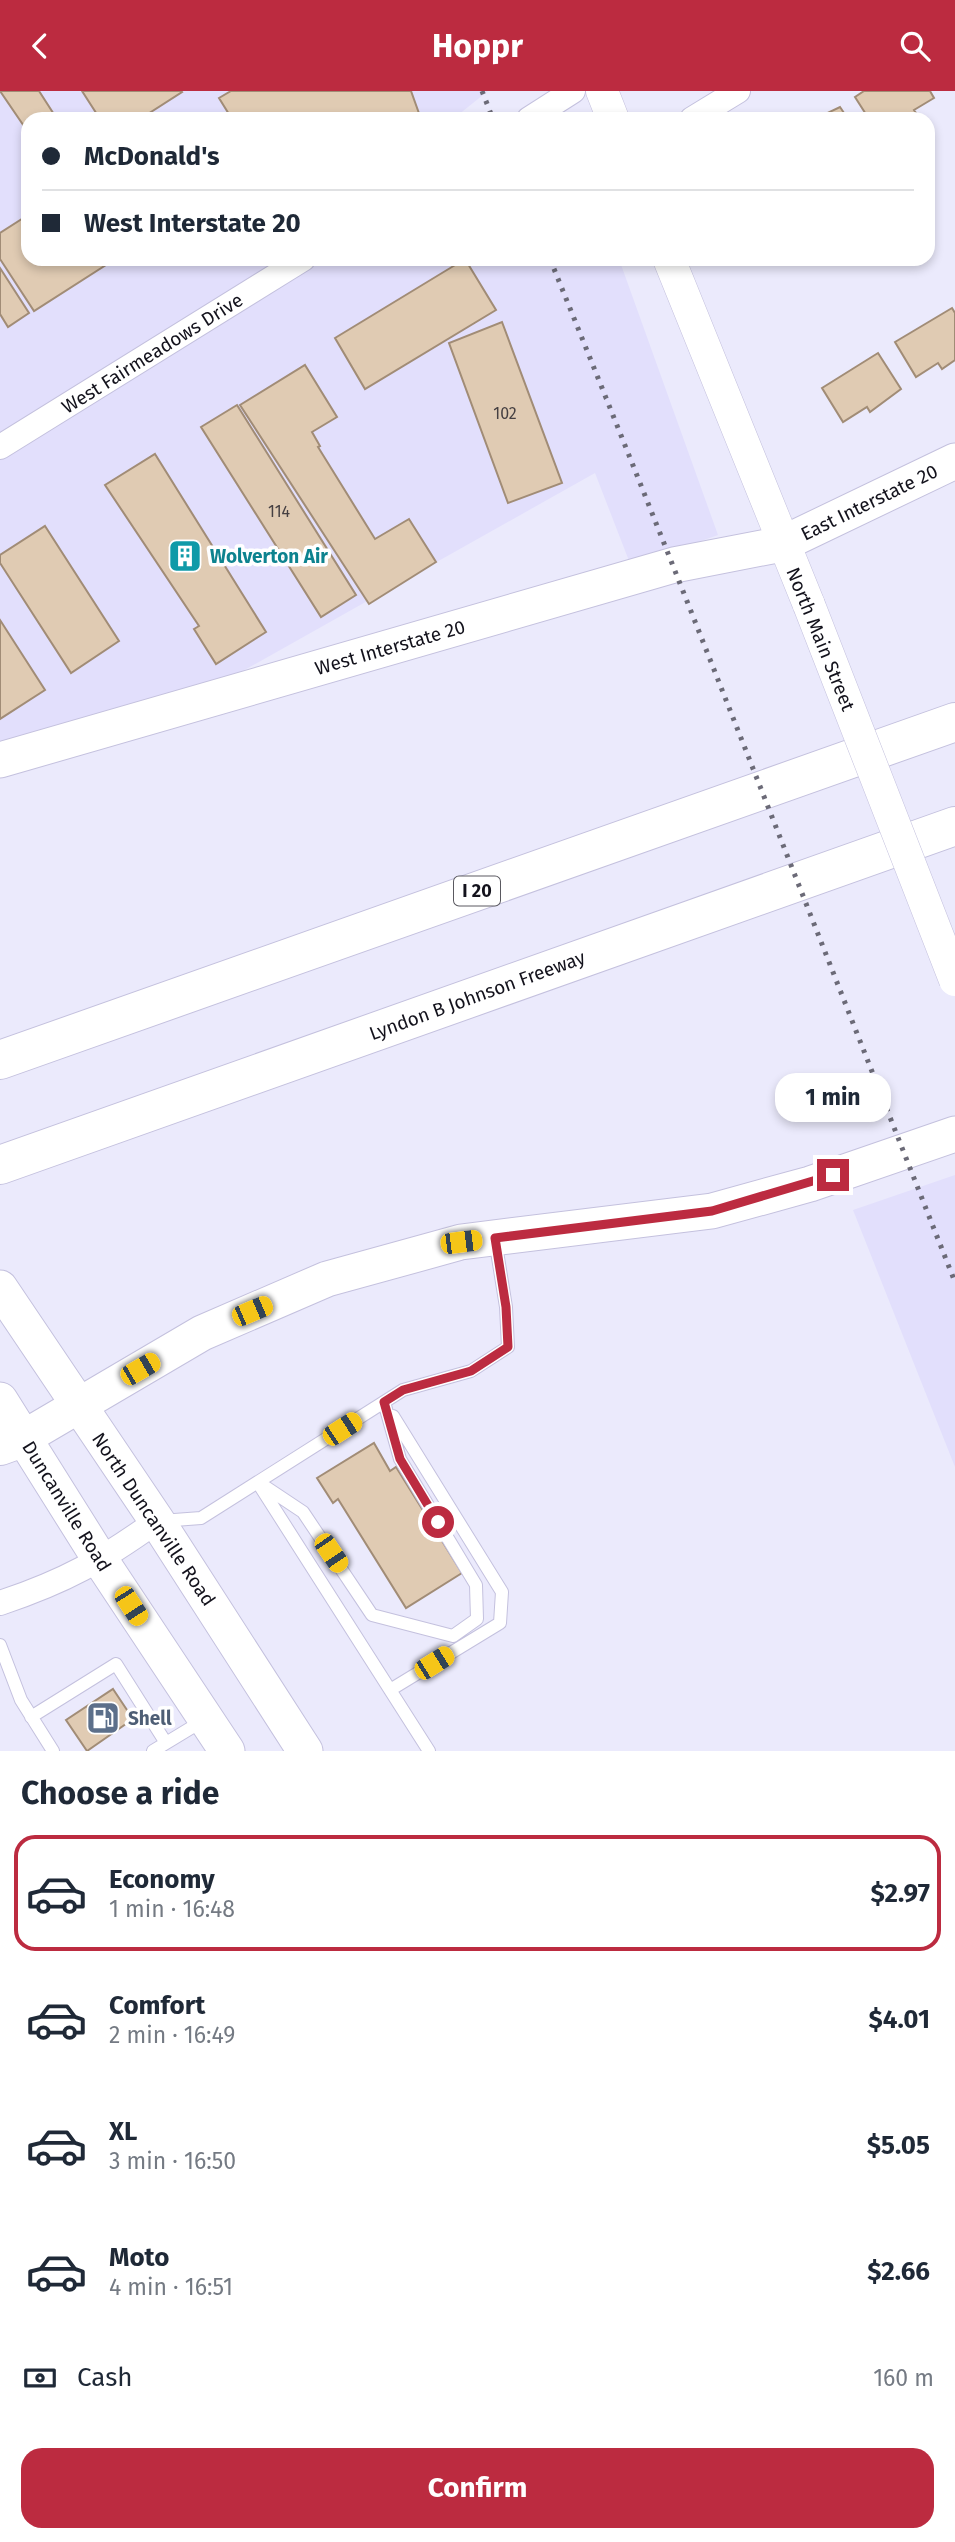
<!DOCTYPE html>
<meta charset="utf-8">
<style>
:root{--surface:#fff;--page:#f2f2f3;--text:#1f2937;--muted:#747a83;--line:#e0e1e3;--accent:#bc2b40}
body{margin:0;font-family:"Fira Sans",sans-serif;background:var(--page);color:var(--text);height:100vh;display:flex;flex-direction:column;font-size:26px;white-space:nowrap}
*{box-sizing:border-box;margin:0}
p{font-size:23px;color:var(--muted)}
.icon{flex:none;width:38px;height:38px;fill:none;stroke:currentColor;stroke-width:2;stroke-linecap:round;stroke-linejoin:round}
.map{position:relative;height:1660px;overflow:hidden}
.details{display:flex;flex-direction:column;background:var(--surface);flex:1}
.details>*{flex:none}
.top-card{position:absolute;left:21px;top:21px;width:914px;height:154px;border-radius:21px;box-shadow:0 4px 10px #0003;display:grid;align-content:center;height:154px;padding:0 21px;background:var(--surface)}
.end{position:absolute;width:32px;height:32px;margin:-16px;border:9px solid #bc2b40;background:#fff;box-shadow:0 0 0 4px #fff}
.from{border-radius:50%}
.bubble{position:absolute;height:49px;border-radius:21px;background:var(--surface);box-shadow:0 4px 10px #0003;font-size:23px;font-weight:700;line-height:49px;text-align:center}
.car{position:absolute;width:21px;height:42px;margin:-21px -10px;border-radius:9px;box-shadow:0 0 5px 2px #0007;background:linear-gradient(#f5c518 24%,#345 0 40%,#f5c518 0 76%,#345 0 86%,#f5c518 0)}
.top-card b{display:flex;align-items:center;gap:24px;height:66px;font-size:26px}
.top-card b+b{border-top:2px solid var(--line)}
.top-card i{width:18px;height:18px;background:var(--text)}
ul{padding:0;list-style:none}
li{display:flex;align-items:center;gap:21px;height:116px;margin:0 14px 10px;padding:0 7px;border:4px solid transparent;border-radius:21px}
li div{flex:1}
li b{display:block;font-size:26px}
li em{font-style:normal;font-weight:700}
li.selected{border-color:var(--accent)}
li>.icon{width:63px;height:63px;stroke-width:1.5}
h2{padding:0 21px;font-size:32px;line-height:84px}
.pay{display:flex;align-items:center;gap:18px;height:77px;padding:0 21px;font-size:26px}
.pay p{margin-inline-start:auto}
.button{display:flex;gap:14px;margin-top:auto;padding:14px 21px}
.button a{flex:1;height:80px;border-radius:21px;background:var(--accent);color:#fff;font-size:28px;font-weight:700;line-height:80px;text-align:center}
header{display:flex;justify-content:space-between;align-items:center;height:91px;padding:0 21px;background:var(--accent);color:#fff;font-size:32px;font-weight:700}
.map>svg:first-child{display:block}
.built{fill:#e2dffc}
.building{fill:#e0cbb3;stroke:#a18c76;stroke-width:2}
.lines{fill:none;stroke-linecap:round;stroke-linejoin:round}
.service-casing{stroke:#c4c1de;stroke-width:14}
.minor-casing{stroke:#c4c1de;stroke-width:26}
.tertiary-casing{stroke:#c4c1de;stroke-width:33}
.secondary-casing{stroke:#c4c1de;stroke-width:37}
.motorway-casing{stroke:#c4c1de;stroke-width:40}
.service{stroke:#fff;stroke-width:12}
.minor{stroke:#fff;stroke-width:24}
.tertiary{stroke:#fff;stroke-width:32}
.secondary{stroke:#fff;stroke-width:35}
.motorway{stroke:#fff;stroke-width:38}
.rail{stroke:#6b6a77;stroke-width:5;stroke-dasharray:3.5 7;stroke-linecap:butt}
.tertiary-bridge-casing{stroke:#c4c1de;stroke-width:33;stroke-linecap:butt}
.tertiary-bridge{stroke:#fff;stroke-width:32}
.route{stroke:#bc2b40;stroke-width:9}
.labels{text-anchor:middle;stroke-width:7;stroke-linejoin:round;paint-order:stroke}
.number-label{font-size:16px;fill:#464042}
.shield{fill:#fff;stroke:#5a5960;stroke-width:2}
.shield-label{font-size:18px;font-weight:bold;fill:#13121c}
.street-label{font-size:19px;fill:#13121c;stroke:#fff}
.culture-label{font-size:19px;font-weight:bold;fill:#0d838f;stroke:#fff;text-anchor:start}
.service-label{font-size:19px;font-weight:bold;fill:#4e5e75;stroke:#fff;text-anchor:start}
</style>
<header><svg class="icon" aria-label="back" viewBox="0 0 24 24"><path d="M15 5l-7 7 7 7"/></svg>Hoppr<svg class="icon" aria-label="search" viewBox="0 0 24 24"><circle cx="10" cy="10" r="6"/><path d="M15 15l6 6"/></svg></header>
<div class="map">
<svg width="955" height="1660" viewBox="0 0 955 1660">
<rect width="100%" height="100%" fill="#ebeafc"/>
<path class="built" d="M0,0h488l-35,28h-425v140h591l99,276 -87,31 -36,-93 -370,208 -225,65z
M955,1084v292l-102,-257z"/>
<path class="building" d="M0,0h39l18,28h-29v13z
M82,0h99l1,1 -42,27h-40z
M231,0h180l10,28h-189l-13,-21z
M864,0h66l4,7 -20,12 6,9h-51l-14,-22z
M840,16l8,12h-31l6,-4z
M28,124v44h78l3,4 -75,48 -34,-52v-26z
M465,168l31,51 -131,79 -30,-51z
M0,177l29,45 -21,14 -8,-13z
M952,217l3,5v47l-13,9 -4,-6 -22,14 -21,-35z
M502,231l60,161 -54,20 -59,-160z
M878,262l23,36 -31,23 -3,-5 -24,15 -21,-34z
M305,274l32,52 -25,15 8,14 -2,1 57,92 34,-20 27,43 -67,42 -129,-199z
M237,314l119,190 -35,22 -120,-190z
M155,363l111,178 -50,32 -22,-35 5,-3 -94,-141z
M45,435l74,115 -48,32 -71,-110v-8z
M0,529l45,70 -45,29z
M374,1352l16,28 6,-4 66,106 -56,35 -68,-109 -5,4 -16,-25z
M113,1598l20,30 -46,32 -21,-31z"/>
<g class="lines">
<defs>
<path id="service" d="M258,1391l45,30 69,103 81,21 24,-17 -1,-34 -76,-126 -16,-57
M260,1395l169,265
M161,1430l40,-3 202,-128 68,-19 37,-24 -2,-40 -11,-68
M0,1554l21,55 32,51
M390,1599l110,-67 2,-31 -109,-176
M31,1626l85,-53 50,79
M153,1660l51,-31"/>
<path id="minor" d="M529,28l44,-28
M692,28l46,-28
M0,356l303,-188
M0,1512c66,-22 101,-42 157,-82"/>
<path id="tertiary" d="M602,0l11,28
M669,168l140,346"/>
<path id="secondary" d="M0,669l674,-195 108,-21 173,-83
M0,1197l157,233 148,230
M0,1309l101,161 126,190
M25,1346l177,-104 125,-54 134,-37 251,-31 98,-27 145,-50"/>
<path id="motorway" d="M0,969l955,-338
M0,1074l955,-339
M0,1355l25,-9"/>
</defs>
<use href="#service" class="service-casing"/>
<use href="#minor" class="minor-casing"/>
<use href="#tertiary" class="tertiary-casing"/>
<use href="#secondary" class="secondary-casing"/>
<use href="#motorway" class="motorway-casing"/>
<use href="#service" class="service"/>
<use href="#minor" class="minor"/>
<use href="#tertiary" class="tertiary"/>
<use href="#secondary" class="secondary"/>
<use href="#motorway" class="motorway"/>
<path class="rail" d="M482,0l11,28
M550,168c138,340 270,682 405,1023"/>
<defs>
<path id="tertiary-bridge" d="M809,514l146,375"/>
</defs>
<use href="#tertiary-bridge" class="tertiary-bridge-casing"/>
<use href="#tertiary-bridge" class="tertiary-bridge"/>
</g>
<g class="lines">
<path class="route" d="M438,1431l-38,-63 -16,-57 19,-12 68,-19 37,-24 -2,-40 -11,-69 217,-27 121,-36"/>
</g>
<defs>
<symbol id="building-square" viewBox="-11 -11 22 22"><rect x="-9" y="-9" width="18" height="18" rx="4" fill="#0f9aa8" stroke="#fff"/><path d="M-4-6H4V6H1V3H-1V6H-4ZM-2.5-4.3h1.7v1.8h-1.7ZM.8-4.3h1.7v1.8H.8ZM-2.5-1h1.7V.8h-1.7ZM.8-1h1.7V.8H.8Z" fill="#fff"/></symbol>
<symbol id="fuel-square" viewBox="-11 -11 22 22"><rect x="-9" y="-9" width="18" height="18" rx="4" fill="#5c6f8a" stroke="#fff"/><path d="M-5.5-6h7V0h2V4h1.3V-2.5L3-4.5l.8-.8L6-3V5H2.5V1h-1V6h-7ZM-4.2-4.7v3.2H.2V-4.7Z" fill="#fff"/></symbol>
</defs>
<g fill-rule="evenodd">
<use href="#building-square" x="166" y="446" width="38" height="38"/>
<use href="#fuel-square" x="84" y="1608" width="38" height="38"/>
</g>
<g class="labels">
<g class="number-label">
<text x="505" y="328">102</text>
<text x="279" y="426">114</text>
</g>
<rect class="shield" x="454" y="785.5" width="46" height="29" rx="5"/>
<g class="shield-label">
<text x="477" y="806">I 20</text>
</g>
<g class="street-label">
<text transform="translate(152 262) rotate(-32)" y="7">West Fairmeadows Drive</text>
<text transform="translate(869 411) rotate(-26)" y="7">East Interstate 20</text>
<text transform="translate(821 548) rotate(68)" y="7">North Main Street</text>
<text transform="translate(390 556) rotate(-16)" y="7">West Interstate 20</text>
<text transform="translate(477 904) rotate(-20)" y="7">Lyndon B Johnson Freeway</text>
<text transform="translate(67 1415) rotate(58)" y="7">Duncanville Road</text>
<text transform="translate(154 1428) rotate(56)" y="7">North Duncanville Road</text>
</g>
<g class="culture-label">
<text x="210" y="472">Wolverton Air</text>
</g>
<g class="service-label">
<text x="128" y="1634">Shell</text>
</g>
</g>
</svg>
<i class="end from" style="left:438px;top:1431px"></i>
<i class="end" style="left:833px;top:1084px"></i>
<div class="bubble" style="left:775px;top:982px;width:116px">1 min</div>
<i class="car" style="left:461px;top:1151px;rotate:83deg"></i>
<i class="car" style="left:252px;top:1220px;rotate:67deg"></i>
<i class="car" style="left:140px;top:1278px;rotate:60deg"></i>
<i class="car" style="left:342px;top:1338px;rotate:57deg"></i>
<i class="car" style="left:331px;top:1462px;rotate:146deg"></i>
<i class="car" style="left:131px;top:1515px;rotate:147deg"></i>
<i class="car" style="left:434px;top:1572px;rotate:58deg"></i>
<div class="top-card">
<b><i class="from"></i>McDonald's</b>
<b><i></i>West Interstate 20</b>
</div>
</div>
<section class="details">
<h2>Choose a ride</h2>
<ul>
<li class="selected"><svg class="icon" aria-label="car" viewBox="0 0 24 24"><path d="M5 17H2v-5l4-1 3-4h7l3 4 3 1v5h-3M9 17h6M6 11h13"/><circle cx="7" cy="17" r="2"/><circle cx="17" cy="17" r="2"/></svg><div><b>Economy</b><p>1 min · 16:48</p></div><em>$2.97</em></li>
<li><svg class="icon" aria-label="car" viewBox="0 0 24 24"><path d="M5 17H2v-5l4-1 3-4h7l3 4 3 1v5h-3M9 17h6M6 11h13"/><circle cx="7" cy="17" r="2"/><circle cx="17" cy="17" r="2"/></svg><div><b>Comfort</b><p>2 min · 16:49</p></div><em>$4.01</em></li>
<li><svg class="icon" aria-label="car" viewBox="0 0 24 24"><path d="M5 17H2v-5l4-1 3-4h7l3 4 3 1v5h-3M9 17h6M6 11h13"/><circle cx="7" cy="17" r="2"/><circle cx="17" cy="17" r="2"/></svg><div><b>XL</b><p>3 min · 16:50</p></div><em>$5.05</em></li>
<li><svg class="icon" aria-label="car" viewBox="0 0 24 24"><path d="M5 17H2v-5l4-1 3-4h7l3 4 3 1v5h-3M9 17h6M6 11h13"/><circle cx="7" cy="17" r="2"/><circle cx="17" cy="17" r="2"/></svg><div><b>Moto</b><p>4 min · 16:51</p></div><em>$2.66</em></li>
</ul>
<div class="pay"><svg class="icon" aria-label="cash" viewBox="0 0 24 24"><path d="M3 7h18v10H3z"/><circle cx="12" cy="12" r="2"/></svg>Cash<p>160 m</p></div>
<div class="button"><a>Confirm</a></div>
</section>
